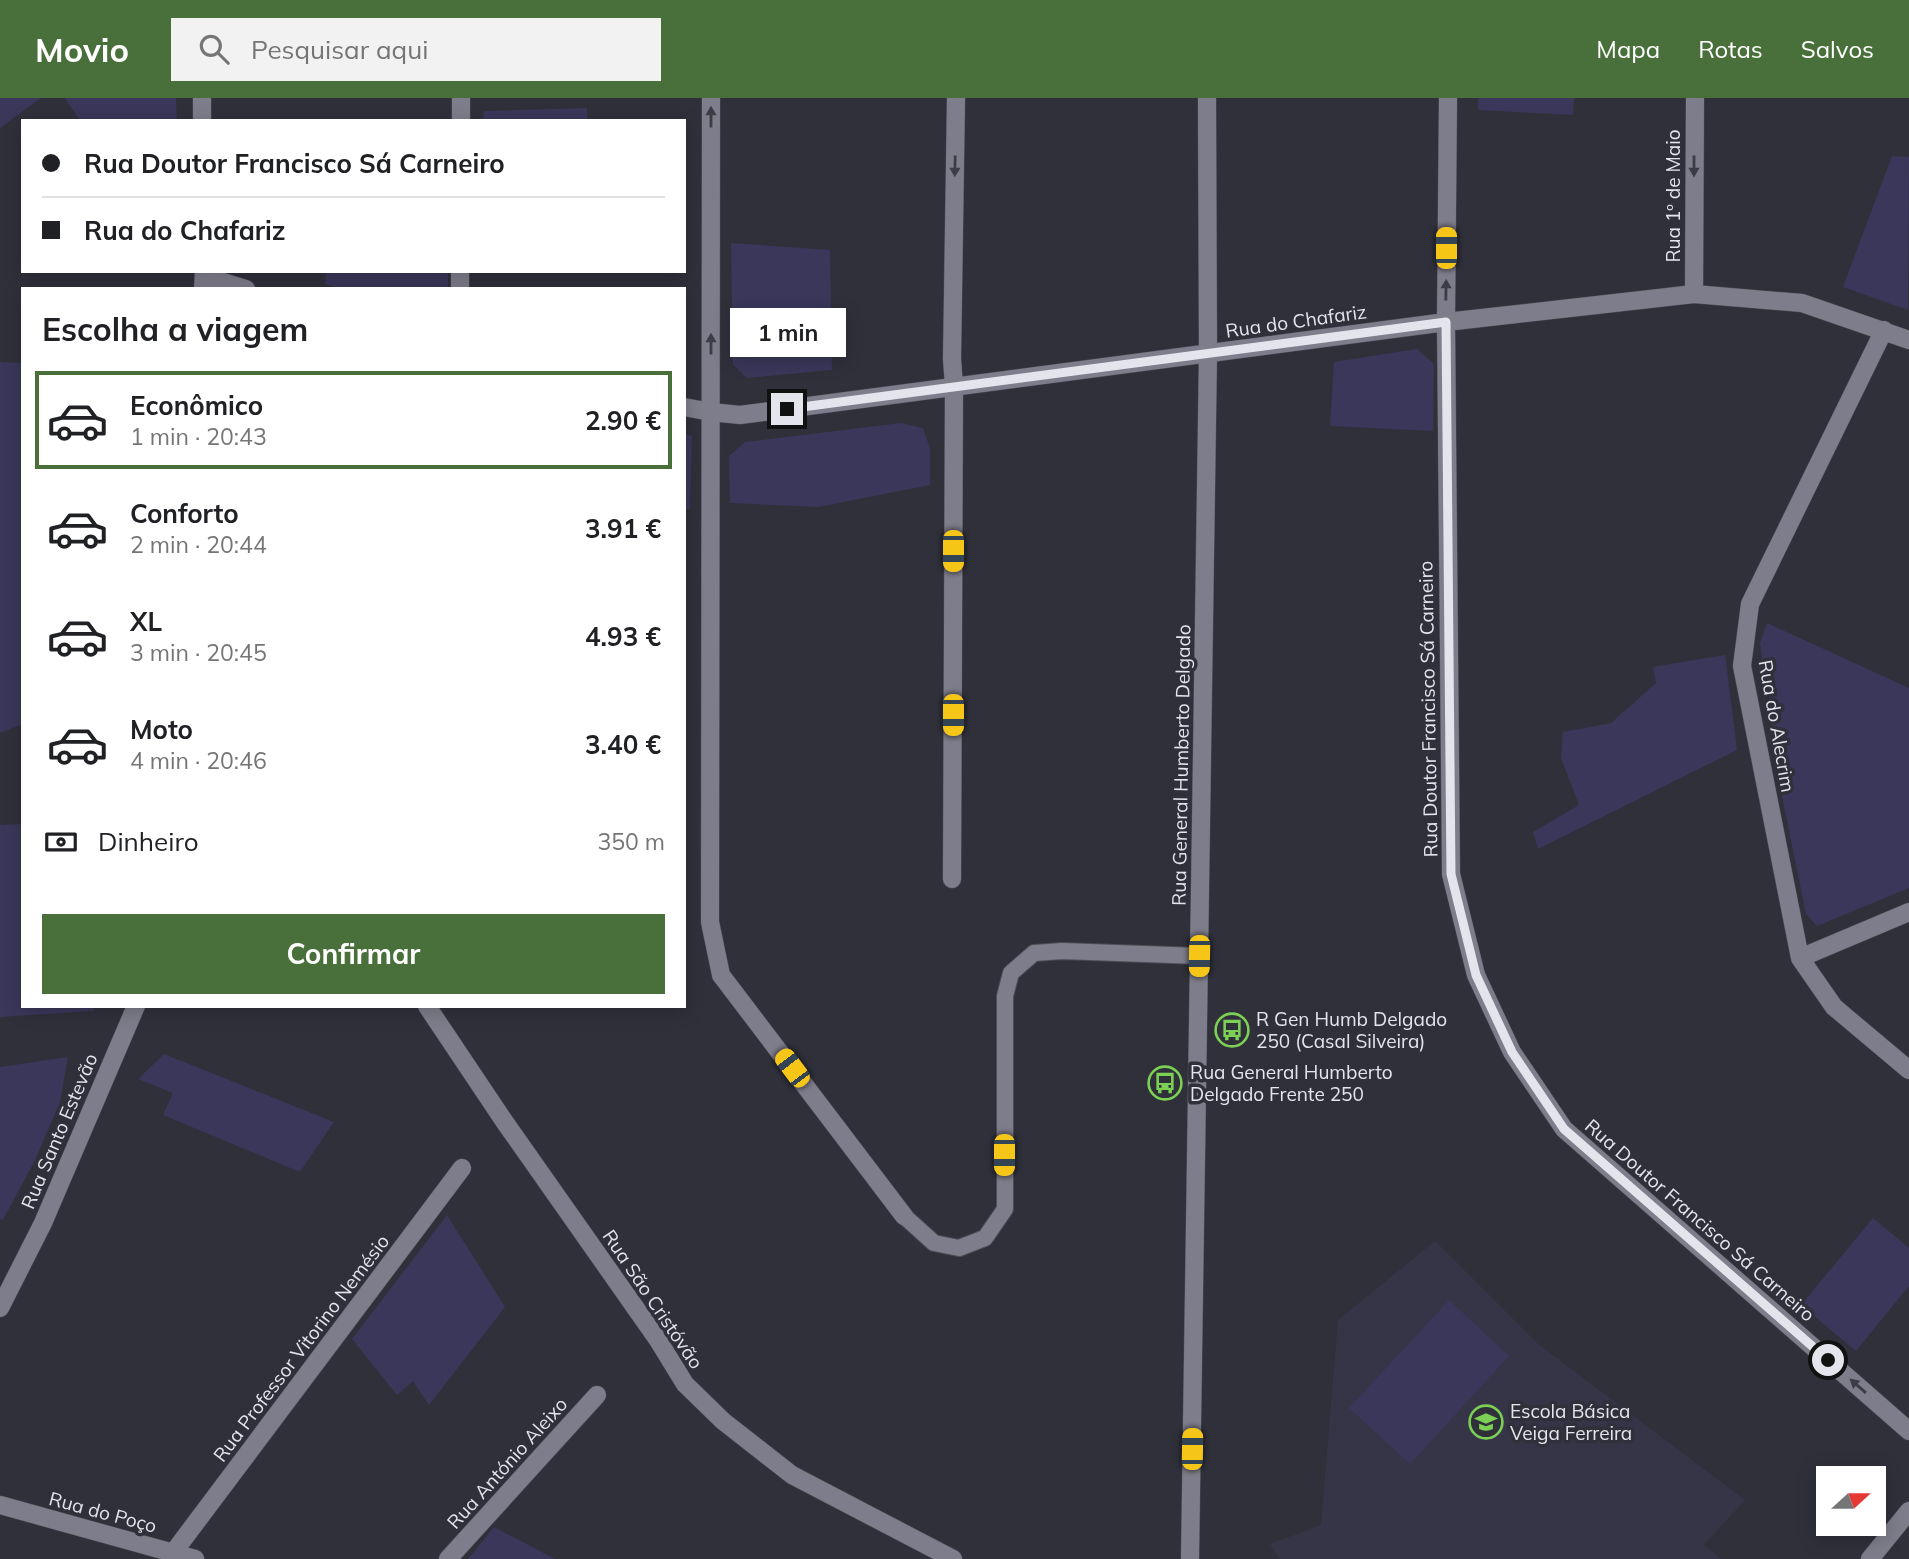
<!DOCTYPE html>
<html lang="pt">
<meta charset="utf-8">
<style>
:root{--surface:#fff;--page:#f2f2f2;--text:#202124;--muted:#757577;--line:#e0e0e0;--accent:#49703a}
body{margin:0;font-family:Mulish,sans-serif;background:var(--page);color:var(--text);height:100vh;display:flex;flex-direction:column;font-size:26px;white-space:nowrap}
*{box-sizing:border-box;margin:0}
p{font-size:23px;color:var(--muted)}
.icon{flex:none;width:38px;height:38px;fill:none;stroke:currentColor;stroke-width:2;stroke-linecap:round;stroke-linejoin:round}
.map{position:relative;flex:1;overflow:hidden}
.panel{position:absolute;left:21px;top:189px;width:665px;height:721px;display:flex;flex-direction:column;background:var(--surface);border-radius:0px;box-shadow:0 4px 18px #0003}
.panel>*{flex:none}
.banner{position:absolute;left:21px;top:21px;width:665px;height:154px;border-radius:0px;box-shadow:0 4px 18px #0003;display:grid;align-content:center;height:154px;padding:0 21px;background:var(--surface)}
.needle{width:46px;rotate:69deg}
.buttons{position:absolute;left:1816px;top:1368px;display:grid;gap:14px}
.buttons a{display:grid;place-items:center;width:70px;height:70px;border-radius:0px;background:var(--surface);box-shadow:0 4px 18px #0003;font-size:35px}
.end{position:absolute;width:32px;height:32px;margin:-16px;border:9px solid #e4e4ec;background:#111;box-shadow:0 0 0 4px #111}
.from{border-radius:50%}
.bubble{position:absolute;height:49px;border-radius:0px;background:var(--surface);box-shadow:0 4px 18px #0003;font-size:23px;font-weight:700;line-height:49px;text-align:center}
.car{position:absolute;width:21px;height:42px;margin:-21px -10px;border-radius:9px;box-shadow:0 0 5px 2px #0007;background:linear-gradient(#f5c518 24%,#345 0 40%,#f5c518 0 76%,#345 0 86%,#f5c518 0)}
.banner b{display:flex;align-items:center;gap:24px;height:66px;font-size:26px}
.banner b+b{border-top:2px solid var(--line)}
.banner i{width:18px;height:18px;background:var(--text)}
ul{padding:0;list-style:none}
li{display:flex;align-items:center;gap:21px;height:98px;margin:0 14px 10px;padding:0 7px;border:4px solid transparent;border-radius:0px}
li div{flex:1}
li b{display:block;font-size:26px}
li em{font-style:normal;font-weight:700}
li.current{border-color:var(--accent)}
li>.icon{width:63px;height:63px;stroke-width:1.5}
h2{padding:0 21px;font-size:32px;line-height:84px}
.pay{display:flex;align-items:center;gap:18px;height:77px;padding:0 21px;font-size:26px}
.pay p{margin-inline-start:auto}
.primary-button{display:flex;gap:14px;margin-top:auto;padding:14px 21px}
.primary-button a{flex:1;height:80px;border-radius:0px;background:var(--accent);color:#fff;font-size:28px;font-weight:700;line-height:80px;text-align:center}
header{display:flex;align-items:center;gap:42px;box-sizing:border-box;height:98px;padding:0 35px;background:var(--accent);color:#fff}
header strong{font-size:33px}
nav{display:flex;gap:38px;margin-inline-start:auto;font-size:24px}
.search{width:490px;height:63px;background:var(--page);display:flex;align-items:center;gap:18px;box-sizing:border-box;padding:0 24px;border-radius:0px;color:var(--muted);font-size:26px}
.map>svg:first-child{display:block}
.built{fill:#363547}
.green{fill:#3a375a}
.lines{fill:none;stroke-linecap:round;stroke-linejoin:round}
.lane-casing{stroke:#4d4d57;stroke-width:18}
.street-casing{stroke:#4d4d57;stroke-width:19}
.secondary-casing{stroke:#4d4d57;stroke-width:19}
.lane{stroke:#7e7d8b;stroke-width:16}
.street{stroke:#7e7d8b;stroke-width:18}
.secondary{stroke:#7e7d8b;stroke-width:18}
.oneway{fill:#3c3c47}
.route{stroke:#e4e4ec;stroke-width:9}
.labels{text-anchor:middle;stroke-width:7;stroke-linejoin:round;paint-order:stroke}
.street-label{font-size:19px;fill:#e4e4ec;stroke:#30303b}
.poi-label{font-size:19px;fill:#e4e4ec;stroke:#30303b;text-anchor:start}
</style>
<header>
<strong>Movio</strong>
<div class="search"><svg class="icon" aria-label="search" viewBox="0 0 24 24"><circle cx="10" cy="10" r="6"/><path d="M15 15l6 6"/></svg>Pesquisar aqui</div>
<nav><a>Mapa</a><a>Rotas</a><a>Salvos</a></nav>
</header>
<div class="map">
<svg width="1909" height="1461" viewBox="0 0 1909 1461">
<rect width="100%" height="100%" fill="#30303b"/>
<path class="built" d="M1435,1143l103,103 207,156 -41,45 17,14h-441l-10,-15 51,-19 17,-205z"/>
<path class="green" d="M0,0h41l-41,30z
M65,0h111l1,23h-97z
M1478,0h96l-1,17 -95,-5z
M587,10v13h-104l1,-10z
M1892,58l17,1 -1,153 -65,-23z
M731,145l99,7 2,120 -85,8 -14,-13z
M326,173h122v18h-108l-15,-5z
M1417,251l17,15 -1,67 -103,-5 4,-64z
M0,264l23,1v361l-23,9z
M901,325l22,5 7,21v36l-112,22 -88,-4 -1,-47 16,-14z
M684,336l8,2 -2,73h-6z
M1767,525l142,65v200l-92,38 -11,-12 -26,-128 -20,-143z
M1725,557l12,95 -199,99 -5,-17 46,-27 -18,-47 2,-26 48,-9 45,-40 -3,-16z
M23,726v182h71v5l-94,6v-192z
M164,956l170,68 -34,50 -137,-57 10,-22 -35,-14z
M68,959l-8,45 -25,58 -32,60 -3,-1v-152z
M447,1117l58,92 -76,98 -16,-24 -16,14 -45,-56z
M1873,1120l36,30v38l-53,65 -55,-46z
M1449,1202l60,56 -99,108 -61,-56z
M494,1429l61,32h-87z"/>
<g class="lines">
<defs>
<path id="lane" d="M904,1118l30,27 25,5 26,-10 20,-29v-213l6,-23 23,-20 28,-2 137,5"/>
<path id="street" d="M711,0l-1,824 11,53 183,241
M1448,0l-2,224 5,552 25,101 36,77 52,77 345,302
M461,23v-23
M204,178l42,13
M460,191v-18
M1694,196l1,-196
M1884,232l-134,274 -8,62 58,292 34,49 75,63
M684,309l27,5 29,3 706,-93 248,-28 108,9 107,37
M952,781l2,-493 -2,-27 4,-261
M1800,860l109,-46
M427,908l77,115 154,219 27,44 38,37 69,54 161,84
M0,1407l195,54
M173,1455l289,-385
M448,1461l149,-164
M1190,1461l18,-1205 -1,-256
M1870,1461l39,-48"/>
<path id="secondary" d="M202,0v23
M203,191l1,-18
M0,1210l43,-85 93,-217"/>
</defs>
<use href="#lane" class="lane-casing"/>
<use href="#street" class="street-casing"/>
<use href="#secondary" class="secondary-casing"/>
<use href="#lane" class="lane"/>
<use href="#street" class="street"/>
<use href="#secondary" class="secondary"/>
</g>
<defs><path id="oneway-solid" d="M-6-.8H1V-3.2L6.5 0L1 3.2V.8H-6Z" transform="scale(1.75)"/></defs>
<g class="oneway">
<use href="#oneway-solid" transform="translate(711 19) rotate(-90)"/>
<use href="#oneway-solid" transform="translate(955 68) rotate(91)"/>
<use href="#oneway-solid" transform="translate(1694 68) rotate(90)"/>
<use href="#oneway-solid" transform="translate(1446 192) rotate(-89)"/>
<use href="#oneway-solid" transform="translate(711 246) rotate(-90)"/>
<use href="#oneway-solid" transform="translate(1858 1288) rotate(-139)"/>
</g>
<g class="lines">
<path class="route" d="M787,311l659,-87 5,552 25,101 36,77 52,77 264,231"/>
</g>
<defs>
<symbol id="bus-ring" viewBox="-11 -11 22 22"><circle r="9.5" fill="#30303b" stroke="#7cd155" stroke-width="1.5"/><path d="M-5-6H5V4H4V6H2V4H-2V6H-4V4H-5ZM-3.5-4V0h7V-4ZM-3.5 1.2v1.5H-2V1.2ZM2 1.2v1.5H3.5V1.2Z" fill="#7cd155"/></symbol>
<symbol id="school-ring" viewBox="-11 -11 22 22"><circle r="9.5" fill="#30303b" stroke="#7cd155" stroke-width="1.5"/><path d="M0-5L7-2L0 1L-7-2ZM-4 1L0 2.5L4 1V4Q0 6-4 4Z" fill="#7cd155"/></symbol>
</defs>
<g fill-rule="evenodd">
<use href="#bus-ring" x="1213" y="913" width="38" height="38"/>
<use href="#bus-ring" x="1146" y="966" width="38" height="38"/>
<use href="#school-ring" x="1467" y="1305" width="38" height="38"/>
</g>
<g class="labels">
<g class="street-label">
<text transform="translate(1673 98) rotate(-90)" y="7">Rua 1º de Maio</text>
<text transform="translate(1296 223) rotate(-8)" y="7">Rua do Chafariz</text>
<text transform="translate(1428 611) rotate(-91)" y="7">Rua Doutor Francisco Sá Carneiro</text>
<text transform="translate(1777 628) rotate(80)" y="7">Rua do Alecrim</text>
<text transform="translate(1181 667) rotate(-89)" y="7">Rua General Humberto Delgado</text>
<text transform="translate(59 1033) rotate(-67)" y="7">Rua Santo Estevão</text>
<text transform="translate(1700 1122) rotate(41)" y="7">Rua Doutor Francisco Sá Carneiro</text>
<text transform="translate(653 1201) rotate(56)" y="7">Rua São Cristóvão</text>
<text transform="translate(301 1250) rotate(-53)" y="7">Rua Professor Vitorino Nemésio</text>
<text transform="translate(507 1365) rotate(-48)" y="7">Rua António Aleixo</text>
<text transform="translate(103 1414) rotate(15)" y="7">Rua do Poço</text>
</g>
<g class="poi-label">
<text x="1256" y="928">R Gen Humb Delgado<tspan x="1256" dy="22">250 (Casal Silveira)</tspan></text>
<text x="1190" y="981">Rua General Humberto<tspan x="1190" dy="22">Delgado Frente 250</tspan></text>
<text x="1510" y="1320">Escola Básica<tspan x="1510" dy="22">Veiga Ferreira</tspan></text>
</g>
</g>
</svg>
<div class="buttons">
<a><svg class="needle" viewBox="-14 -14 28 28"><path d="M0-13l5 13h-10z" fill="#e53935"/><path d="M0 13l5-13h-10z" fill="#757577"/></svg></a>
</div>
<i class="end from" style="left:1828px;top:1262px"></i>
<i class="end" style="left:787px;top:311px"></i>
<div class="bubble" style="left:730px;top:210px;width:116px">1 min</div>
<i class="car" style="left:1446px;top:150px;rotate:0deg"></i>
<i class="car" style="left:953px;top:453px;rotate:180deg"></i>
<i class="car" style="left:953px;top:617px;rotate:180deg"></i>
<i class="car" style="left:1199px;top:858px;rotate:181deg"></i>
<i class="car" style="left:792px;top:970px;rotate:323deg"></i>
<i class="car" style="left:1004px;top:1057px;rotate:180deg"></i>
<i class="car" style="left:1192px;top:1351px;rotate:1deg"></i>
<div class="banner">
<b><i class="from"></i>Rua Doutor Francisco Sá Carneiro</b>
<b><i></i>Rua do Chafariz</b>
</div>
<section class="panel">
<h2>Escolha a viagem</h2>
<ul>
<li class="current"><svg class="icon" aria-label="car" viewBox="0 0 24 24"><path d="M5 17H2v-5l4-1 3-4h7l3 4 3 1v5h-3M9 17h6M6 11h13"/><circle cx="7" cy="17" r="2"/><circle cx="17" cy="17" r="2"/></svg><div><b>Econômico</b><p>1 min · 20:43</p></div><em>2.90 €</em></li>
<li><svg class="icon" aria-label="car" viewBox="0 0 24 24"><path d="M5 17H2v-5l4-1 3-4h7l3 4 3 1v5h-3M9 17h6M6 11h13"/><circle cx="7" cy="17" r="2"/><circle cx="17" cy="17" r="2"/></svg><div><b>Conforto</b><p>2 min · 20:44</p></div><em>3.91 €</em></li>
<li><svg class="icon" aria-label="car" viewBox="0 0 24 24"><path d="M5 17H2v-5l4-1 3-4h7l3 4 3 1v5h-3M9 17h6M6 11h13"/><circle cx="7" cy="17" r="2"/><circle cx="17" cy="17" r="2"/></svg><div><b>XL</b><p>3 min · 20:45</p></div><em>4.93 €</em></li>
<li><svg class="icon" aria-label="car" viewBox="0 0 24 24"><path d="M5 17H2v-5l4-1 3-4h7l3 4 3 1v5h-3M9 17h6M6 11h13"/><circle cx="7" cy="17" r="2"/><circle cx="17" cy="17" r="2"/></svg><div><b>Moto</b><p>4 min · 20:46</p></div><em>3.40 €</em></li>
</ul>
<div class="pay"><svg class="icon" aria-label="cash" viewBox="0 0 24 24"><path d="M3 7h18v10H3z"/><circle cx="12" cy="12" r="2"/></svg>Dinheiro<p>350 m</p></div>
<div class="primary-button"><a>Confirmar</a></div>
</section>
</div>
